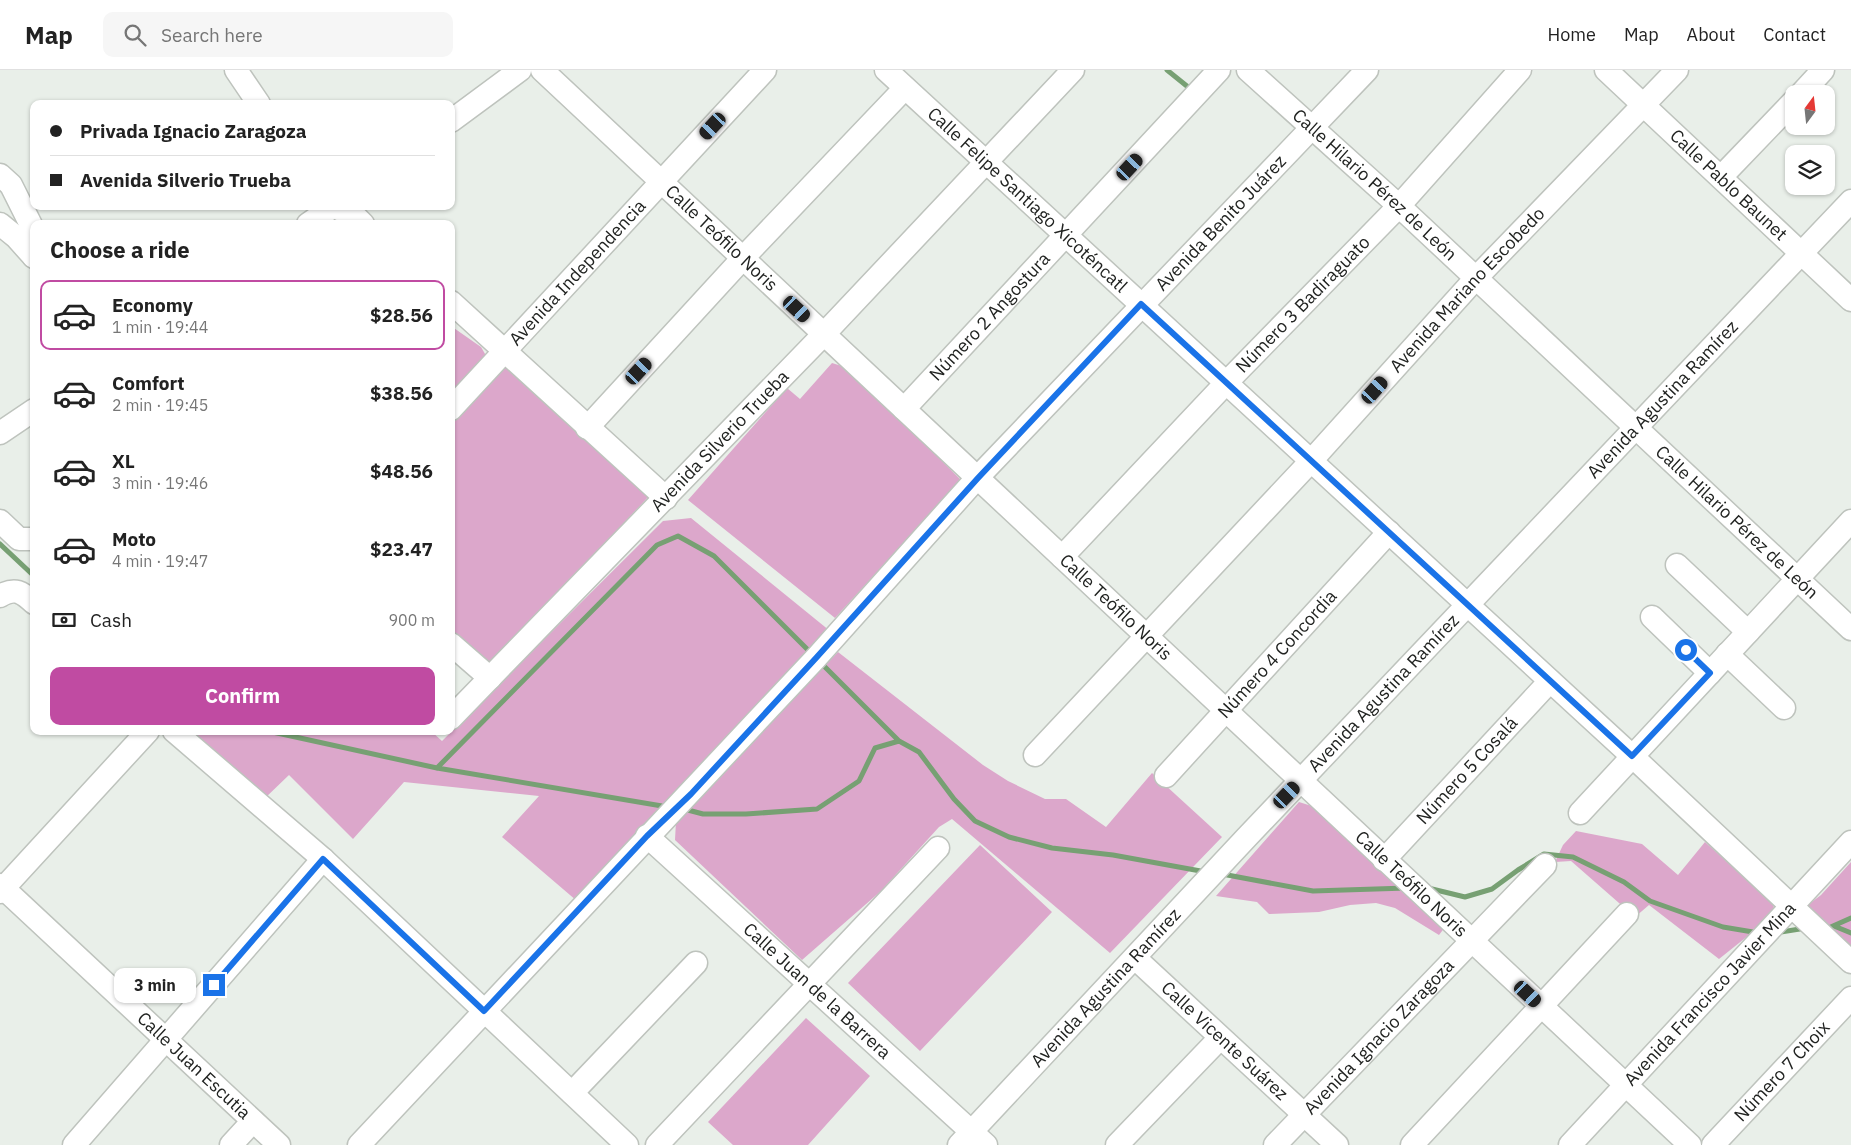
<!DOCTYPE html>
<meta charset="utf-8">
<style>
:root{--surface:#fff;--page:#f6f6f6;--text:#222;--muted:#767676;--line:#e0e0e0;--accent:#c04ba2}
body{margin:0;font-family:"IBM Plex Sans",sans-serif;background:var(--page);color:var(--text);height:100vh;display:flex;flex-direction:column;font-size:19px;white-space:nowrap}
*{box-sizing:border-box;margin:0}
p{font-size:16px;color:var(--muted)}
.icon{flex:none;width:28px;height:28px;fill:none;stroke:currentColor;stroke-width:2;stroke-linecap:round;stroke-linejoin:round}
.map{position:relative;flex:1;overflow:hidden}
.sheet{position:absolute;left:30px;top:150px;width:425px;height:515px;display:flex;flex-direction:column;background:var(--surface);border-radius:10px;box-shadow:0 1px 4px #0004}
.sheet>*{flex:none}
.banner{position:absolute;left:30px;top:30px;width:425px;height:110px;border-radius:10px;box-shadow:0 1px 4px #0004;display:grid;align-content:center;height:110px;padding:0 20px;background:var(--surface)}
.needle{width:32px;rotate:15deg}
.buttons{position:absolute;left:1785px;top:15px;display:grid;gap:10px}
.buttons a{display:grid;place-items:center;width:50px;height:50px;border-radius:10px;background:var(--surface);box-shadow:0 1px 4px #0004;font-size:25px}
.end{position:absolute;width:22px;height:22px;margin:-11px;border:6px solid #1a73e8;background:#fff;box-shadow:0 0 0 2px #fff}
.from{border-radius:50%}
.bubble{position:absolute;height:35px;border-radius:10px;background:var(--surface);box-shadow:0 1px 4px #0004;font-size:16px;font-weight:700;line-height:35px;text-align:center}
.car{position:absolute;width:15px;height:30px;margin:-15px -8px;border-radius:6px;box-shadow:0 0 4px 1px #0007;background:linear-gradient(#222 24%,#8ab4d8 0 40%,#222 0 76%,#8ab4d8 0 86%,#222 0)}
.banner b{display:flex;align-items:center;gap:18px;height:48px;font-size:19px}
.banner b+b{border-top:1px solid var(--line)}
.banner i{width:12px;height:12px;background:var(--text)}
ul{padding:0;list-style:none}
li{display:flex;align-items:center;gap:15px;height:70px;margin:0 10px 8px;padding:0 10px;border:2px solid transparent;border-radius:10px}
li div{flex:1}
li b{display:block;font-size:19px}
li em{font-style:normal;font-weight:700}
li.current{border-color:var(--accent)}
li>.icon{width:45px;height:45px;stroke-width:1.5}
h2{padding:0 20px;font-size:22px;line-height:60px}
.pay{display:flex;align-items:center;gap:12px;height:55px;padding:0 20px;font-size:19px}
.pay p{margin-inline-start:auto}
.button{display:flex;gap:10px;margin-top:auto;padding:10px 20px}
.button a{flex:1;height:58px;border-radius:10px;background:var(--accent);color:#fff;font-size:20px;font-weight:700;line-height:58px;text-align:center}
header{display:flex;align-items:center;gap:30px;box-sizing:border-box;height:70px;padding:0 25px;background:var(--surface);border-bottom:1px solid var(--line)}
header strong{font-size:24px}
nav{display:flex;gap:28px;margin-inline-start:auto;font-size:18px}
.search{width:350px;height:45px;background:var(--page);display:flex;align-items:center;gap:12px;box-sizing:border-box;padding:0 18px;border-radius:10px;color:var(--muted);font-size:19px}
.map>svg:first-child{display:block}
.green{fill:#dca7cb}
.lines{fill:none;stroke-linecap:round;stroke-linejoin:round}
.stream{stroke:#77a073;stroke-width:5}
.minor-casing{stroke:#bec3bd;stroke-width:25}
.minor{stroke:#fff;stroke-width:22}
.route{stroke:#1a73e8;stroke-width:6}
.labels{text-anchor:middle;stroke-width:4;stroke-linejoin:round;paint-order:stroke}
.street-label{font-size:18px;fill:#212321;stroke:#fff}
</style>
<header>
<strong>Map</strong>
<div class="search"><svg class="icon" aria-label="search" viewBox="0 0 24 24"><circle cx="10" cy="10" r="6"/><path d="M15 15l6 6"/></svg>Search here</div>
<nav><a>Home</a><a>Map</a><a>About</a><a>Contact</a></nav>
</header>
<div class="map">
<svg width="1851" height="1075" viewBox="0 0 1851 1075">
<rect width="100%" height="100%" fill="#e9efe9"/>
<path class="green" d="M451,256l30,21 7,12 -37,38z
M507,293l144,131 -156,167 -15,1 -29,-25v-214z
M832,293l16,5 113,112 -126,138 -147,-118 99,-112 13,11z
M691,448l139,113 -253,270 -75,-64 37,-41 -135,-14 -51,57 -64,-64 -26,25 -77,-69h245l11,10 221,-220z
M838,582l145,113 25,16 37,18h21l40,28 46,-54 70,64 -112,116 -158,-134 -13,8 -58,64 -79,69 -127,-120 1,-19z
M1299,732l22,7 127,114 -9,12 -44,-27 -19,-5 -26,2 -31,7 -50,2 -12,-12 -41,-6z
M1576,761l66,13 36,31 27,-33 65,58 4,7 -10,16 -45,36 -70,-54 -14,12 -64,-56 -16,1 8,-17z
M980,775l72,67 -132,139 -72,-68z
M1851,792v92l-46,-47 16,-12z
M806,948l64,58 -62,69h-75l-25,-23z"/>
<g class="lines">
<path class="stream" d="M1167,0l26,21
M0,474l34,32
M820,592l79,79
M268,661l169,37 231,39
M437,698l220,-223 21,-9 36,20 98,98
M684,739l19,5h43l71,-5 42,-28 16,-33 24,-7 20,11 35,47 21,22 34,16 43,11 61,7 93,17
M1222,804l91,17 94,-3
M1428,818l37,9 27,-8 26,-19 26,-16 29,3 51,25 26,19 73,26 36,6
M1834,856l17,7
M1824,860l27,-12
M1775,863l31,-5"/>
<defs>
<g id="minor">
<path d="M236,0l23,34"/>
<path id="s1" d="M542,0l1148,1075"/>
<path id="s2" d="M886,0l746,686 219,206"/>
<path id="s3" d="M1248,0l151,136 452,423"/>
<path id="s4" d="M1606,0l245,230"/>
<path d="M1801,24l22,-24"/>
<path d="M451,51l69,-51"/>
<path d="M0,105l11,10 20,40 3,32"/>
<path d="M1721,107l73,-76"/>
<path d="M333,136l23,11 7,7"/>
<path d="M0,154l16,13 17,19"/>
<path d="M308,154l26,-18"/>
<path d="M451,232l215,196"/>
<path id="s5" d="M451,339l314,-339"/>
<path id="s6" d="M904,339l315,-339"/>
<path d="M587,358l156,-170 162,-170"/>
<path d="M0,363l34,-23"/>
<path d="M0,451l19,18h15"/>
<path id="s7" d="M1062,487l164,-174 173,-177 121,-136"/>
<path d="M1677,495l71,67"/>
<path d="M0,526c15,-9 22,-4 34,7"/>
<path d="M1652,547l58,56"/>
<path d="M451,574l39,34"/>
<path d="M1727,584l57,54"/>
<path id="s8" d="M451,648l373,-384 249,-264"/>
<path d="M174,661l149,128 304,286"/>
<path id="s9" d="M1035,685l276,-294 165,-183 201,-208"/>
<path id="s10" d="M1166,706l223,-244"/>
<path d="M1580,743l271,-292"/>
<path id="s11" d="M647,766l339,309"/>
<path id="s12" d="M1384,790l166,-179"/>
<path id="s13" d="M0,815l279,260"/>
<path d="M0,822l148,-161"/>
<path id="s14" d="M1135,888l202,187"/>
<path d="M572,1023l124,-130"/>
<path d="M74,1075l249,-286"/>
<path d="M231,1075l22,-24"/>
<path id="s15" d="M359,1075l457,-487 161,-180 390,-408"/>
<path d="M657,1075l281,-297"/>
<path id="s16" d="M959,1075l287,-307 605,-637"/>
<path d="M1117,1075l103,-107"/>
<path id="s17" d="M1275,1075l270,-280"/>
<path d="M1412,1075l215,-231"/>
<path id="s18" d="M1570,1075l281,-303"/>
<path id="s19" d="M1713,1075l138,-147"/>
</g>
</defs>
<use href="#minor" class="minor-casing"/>
<use href="#minor" class="minor"/>
</g>
<g class="lines">
<path class="route" d="M214,915l109,-126 161,152 163,-175 44,-42 125,-136 162,-180 163,-174 491,452 78,-83 -24,-23"/>
</g>
<g class="labels">
<g class="street-label">
<text dy="6" stroke="none"><textPath href="#s3" startOffset="171">Calle Hilario Pérez de León</textPath></text>
<text dy="6" stroke="none"><textPath href="#s4" startOffset="168">Calle Pablo Baunet</textPath></text>
<text dy="6" stroke="none"><textPath href="#s2" startOffset="192">Calle Felipe Santiago Xicoténcatl</textPath></text>
<text dy="6" stroke="none"><textPath href="#s15" startOffset="1262">Avenida Benito Juárez</textPath></text>
<text dy="6" stroke="none"><textPath href="#s1" startOffset="246">Calle Teófilo Noris</textPath></text>
<text dy="6" stroke="none"><textPath href="#s5" startOffset="186">Avenida Independencia</textPath></text>
<text dy="6" stroke="none"><textPath href="#s9" startOffset="635">Avenida Mariano Escobedo</textPath></text>
<text dy="6" stroke="none"><textPath href="#s7" startOffset="349">Número 3 Badiraguato</textPath></text>
<text dy="6" stroke="none"><textPath href="#s6" startOffset="126">Número 2 Angostura</textPath></text>
<text dy="6" stroke="none"><textPath href="#s16" startOffset="1025">Avenida Agustina Ramírez</textPath></text>
<text dy="6" stroke="none"><textPath href="#s8" startOffset="386">Avenida Silverio Trueba</textPath></text>
<text dy="6" stroke="none"><textPath href="#s3" startOffset="666">Calle Hilario Pérez de León</textPath></text>
<text dy="6" stroke="none"><textPath href="#s1" startOffset="786">Calle Teófilo Noris</textPath></text>
<text dy="6" stroke="none"><textPath href="#s10" startOffset="165">Número 4 Concordia</textPath></text>
<text dy="6" stroke="none"><textPath href="#s16" startOffset="620">Avenida Agustina Ramírez</textPath></text>
<text dy="6" stroke="none"><textPath href="#s12" startOffset="122">Número 5 Cosalá</textPath></text>
<text dy="6" stroke="none"><textPath href="#s1" startOffset="1191">Calle Teófilo Noris</textPath></text>
<text dy="6" stroke="none"><textPath href="#s16" startOffset="215">Avenida Agustina Ramírez</textPath></text>
<text dy="6" stroke="none"><textPath href="#s11" startOffset="230">Calle Juan de la Barrera</textPath></text>
<text dy="6" stroke="none"><textPath href="#s18" startOffset="206">Avenida Francisco Javier Mina</textPath></text>
<text dy="6" stroke="none"><textPath href="#s17" startOffset="150">Avenida Ignacio Zaragoza</textPath></text>
<text dy="6" stroke="none"><textPath href="#s14" startOffset="122">Calle Vicente Suárez</textPath></text>
<text dy="6" stroke="none"><textPath href="#s13" startOffset="265">Calle Juan Escutia</textPath></text>
<text dy="6" stroke="none"><textPath href="#s19" startOffset="101">Número 7 Choix</textPath></text>
</g>
</g>
</svg>
<div class="buttons">
<a><svg class="needle" viewBox="-14 -14 28 28"><path d="M0-13l5 13h-10z" fill="#e53935"/><path d="M0 13l5-13h-10z" fill="#767676"/></svg></a>
<a><svg class="icon" aria-label="layers" viewBox="0 0 24 24"><path d="M12 4l9 5-9 5-9-5zM3 14l9 5 9-5"/></svg></a>
</div>
<i class="end from" style="left:1686px;top:580px"></i>
<i class="end" style="left:214px;top:915px"></i>
<div class="bubble" style="left:114px;top:898px;width:82px">3 min</div>
<i class="car" style="left:713px;top:56px;rotate:223deg"></i>
<i class="car" style="left:1130px;top:97px;rotate:43deg"></i>
<i class="car" style="left:797px;top:239px;rotate:133deg"></i>
<i class="car" style="left:639px;top:301px;rotate:43deg"></i>
<i class="car" style="left:1375px;top:320px;rotate:42deg"></i>
<i class="car" style="left:1287px;top:725px;rotate:44deg"></i>
<i class="car" style="left:1528px;top:924px;rotate:133deg"></i>
<div class="banner">
<b><i class="from"></i>Privada Ignacio Zaragoza</b>
<b><i></i>Avenida Silverio Trueba</b>
</div>
<section class="sheet">
<h2>Choose a ride</h2>
<ul>
<li class="current"><svg class="icon" aria-label="car" viewBox="0 0 24 24"><path d="M5 17H2v-5l4-1 3-4h7l3 4 3 1v5h-3M9 17h6M6 11h13"/><circle cx="7" cy="17" r="2"/><circle cx="17" cy="17" r="2"/></svg><div><b>Economy</b><p>1 min · 19:44</p></div><em>$28.56</em></li>
<li><svg class="icon" aria-label="car" viewBox="0 0 24 24"><path d="M5 17H2v-5l4-1 3-4h7l3 4 3 1v5h-3M9 17h6M6 11h13"/><circle cx="7" cy="17" r="2"/><circle cx="17" cy="17" r="2"/></svg><div><b>Comfort</b><p>2 min · 19:45</p></div><em>$38.56</em></li>
<li><svg class="icon" aria-label="car" viewBox="0 0 24 24"><path d="M5 17H2v-5l4-1 3-4h7l3 4 3 1v5h-3M9 17h6M6 11h13"/><circle cx="7" cy="17" r="2"/><circle cx="17" cy="17" r="2"/></svg><div><b>XL</b><p>3 min · 19:46</p></div><em>$48.56</em></li>
<li><svg class="icon" aria-label="car" viewBox="0 0 24 24"><path d="M5 17H2v-5l4-1 3-4h7l3 4 3 1v5h-3M9 17h6M6 11h13"/><circle cx="7" cy="17" r="2"/><circle cx="17" cy="17" r="2"/></svg><div><b>Moto</b><p>4 min · 19:47</p></div><em>$23.47</em></li>
</ul>
<div class="pay"><svg class="icon" aria-label="cash" viewBox="0 0 24 24"><path d="M3 7h18v10H3z"/><circle cx="12" cy="12" r="2"/></svg>Cash<p>900 m</p></div>
<div class="button"><a>Confirm</a></div>
</section>
</div>
